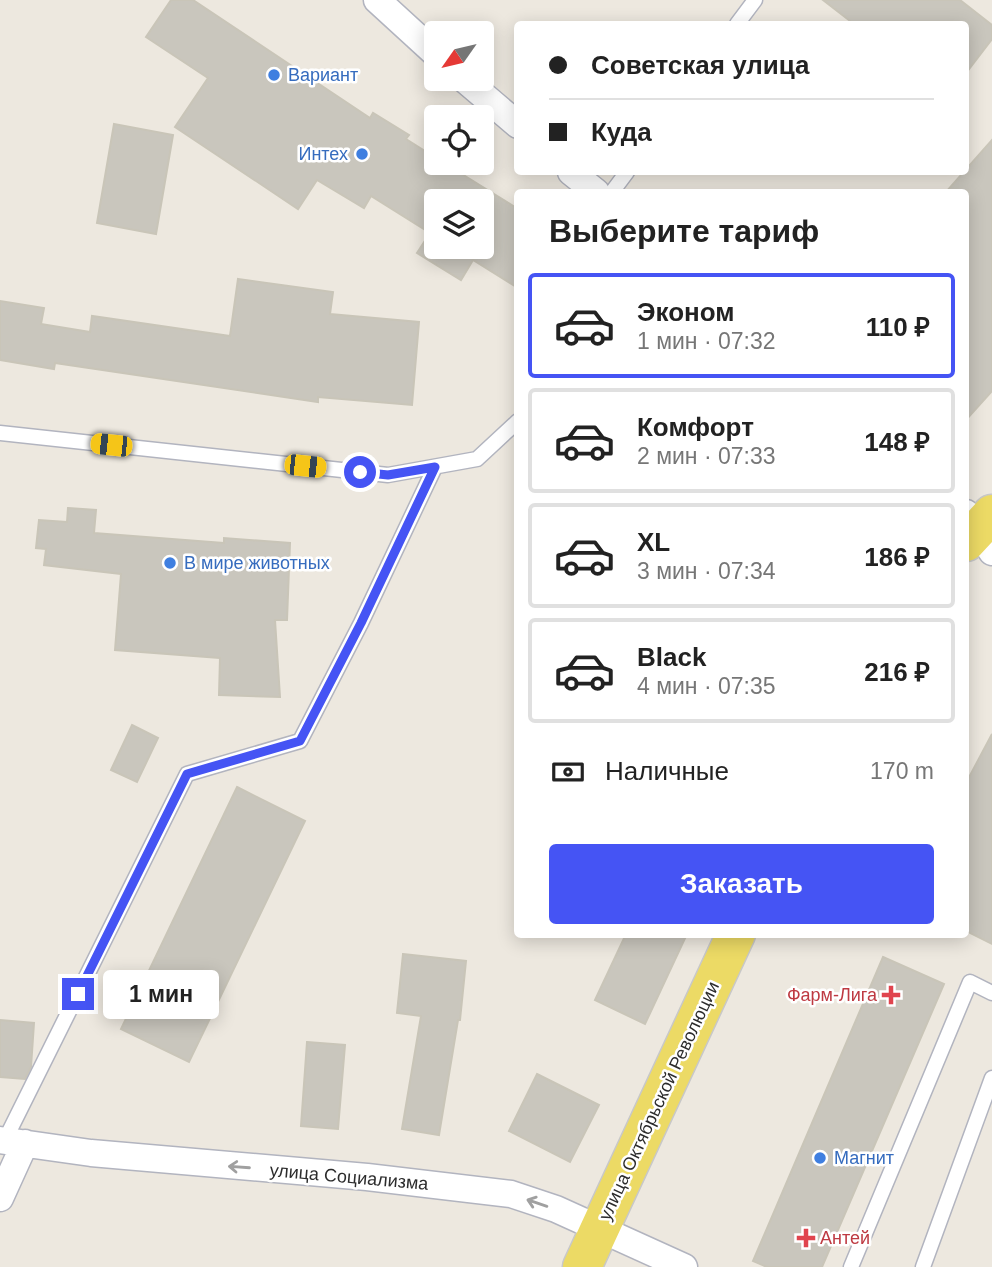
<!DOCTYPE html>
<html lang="ru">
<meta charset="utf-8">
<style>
:root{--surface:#fff;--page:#f6f6f6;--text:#222;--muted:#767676;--line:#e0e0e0;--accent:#4554f4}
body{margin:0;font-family:Helvetica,sans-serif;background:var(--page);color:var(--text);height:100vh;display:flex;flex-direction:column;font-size:26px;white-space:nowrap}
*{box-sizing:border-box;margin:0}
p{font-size:23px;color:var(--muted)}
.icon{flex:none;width:38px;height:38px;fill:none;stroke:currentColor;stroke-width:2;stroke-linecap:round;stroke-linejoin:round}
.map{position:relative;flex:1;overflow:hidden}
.details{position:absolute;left:514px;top:189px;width:455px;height:749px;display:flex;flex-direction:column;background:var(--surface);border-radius:7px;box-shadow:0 4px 18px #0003}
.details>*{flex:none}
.top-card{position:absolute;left:514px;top:21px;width:455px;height:154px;border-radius:7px;box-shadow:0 4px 18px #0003;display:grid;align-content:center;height:154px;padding:0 35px;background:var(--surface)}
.needle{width:46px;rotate:236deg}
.controls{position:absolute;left:424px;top:21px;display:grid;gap:14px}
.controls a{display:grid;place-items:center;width:70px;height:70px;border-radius:7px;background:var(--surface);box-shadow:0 4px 18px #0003;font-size:35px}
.end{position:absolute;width:32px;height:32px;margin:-16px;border:9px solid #4554f4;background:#fff;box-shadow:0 0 0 4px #fff}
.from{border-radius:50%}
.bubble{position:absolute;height:49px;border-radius:7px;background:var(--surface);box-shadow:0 4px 18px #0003;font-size:23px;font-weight:600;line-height:49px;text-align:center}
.car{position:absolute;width:21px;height:42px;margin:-21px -10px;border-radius:9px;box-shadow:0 0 5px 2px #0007;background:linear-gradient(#f5c518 24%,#345 0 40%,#f5c518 0 76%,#345 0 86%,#f5c518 0)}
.top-card b{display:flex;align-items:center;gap:24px;height:66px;font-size:26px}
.top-card b+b{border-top:2px solid var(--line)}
.top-card i{width:18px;height:18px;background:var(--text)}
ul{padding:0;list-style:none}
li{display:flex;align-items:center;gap:21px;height:105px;margin:0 14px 10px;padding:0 21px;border:4px solid var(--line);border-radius:7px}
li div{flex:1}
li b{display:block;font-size:26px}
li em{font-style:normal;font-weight:600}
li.on{border-color:var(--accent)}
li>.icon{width:63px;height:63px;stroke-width:1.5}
h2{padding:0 35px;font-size:32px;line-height:84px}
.pay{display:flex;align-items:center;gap:18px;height:77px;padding:0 35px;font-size:26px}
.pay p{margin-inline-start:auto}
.button{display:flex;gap:14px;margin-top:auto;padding:14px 35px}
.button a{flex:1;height:80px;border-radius:7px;background:var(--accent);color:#fff;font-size:28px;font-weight:600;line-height:80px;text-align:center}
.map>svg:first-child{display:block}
.building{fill:#c9c6bd;stroke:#c9c5b8;stroke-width:2;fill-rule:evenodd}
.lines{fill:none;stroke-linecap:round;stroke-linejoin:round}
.lane-casing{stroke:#b2b4bf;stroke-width:17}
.street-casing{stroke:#b2b4bf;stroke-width:29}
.primary-casing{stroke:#c8c8c8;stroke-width:41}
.lane{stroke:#fff;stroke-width:14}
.street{stroke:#fff;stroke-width:26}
.primary{stroke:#ecda65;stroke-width:38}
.oneway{stroke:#a0a0a0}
.route{stroke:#4554f4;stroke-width:9}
.shop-dot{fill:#3f7fe0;stroke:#fff;stroke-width:2.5}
.health-dot{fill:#e0444e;stroke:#fff;stroke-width:2.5}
.labels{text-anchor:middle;stroke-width:5;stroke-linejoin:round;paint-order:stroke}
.shop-label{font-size:18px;fill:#366cbe;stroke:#fff;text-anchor:start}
.health-label{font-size:18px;fill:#be3a42;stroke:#fff;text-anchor:end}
.street-label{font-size:18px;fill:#2c2c2c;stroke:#fff}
</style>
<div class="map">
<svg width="992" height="1267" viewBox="0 0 992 1267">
<rect width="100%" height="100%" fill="#ede8df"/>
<path class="building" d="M171,0h22l177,118 3,-5 36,22 -3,4 30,19v5h8l74,46v79l-45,-28 -12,20 -44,-27 13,-20 -59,-37 -7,12 -47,-28 -19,29 -123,-82 33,-49 -62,-41zM436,201h45v46h-45z
M823,0h137l32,25v14l-26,34v-49h-112z
M114,124l59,11 -17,99 -59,-11z
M992,140v251l-26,29v-228h-20z
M238,279l95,13 -3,22 89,8 -7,83 -94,-8v5l-263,-39 -1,6 -54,-9v-59l44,7 -3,16 49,8 2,-16 138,20z
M68,508l28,2 -2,23 130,10v-5l66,5 -3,77h-12l5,77 -61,-2 1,-37 -105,-8 6,-76 -77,-9 2,-16 -10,-1 3,-28 28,2z
M132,725l26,13 -21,44 -26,-12z
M992,734v210l-26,-13v-148z
M237,787l68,34 -116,241 -68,-33z
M626,934h61l-42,90 -50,-24z
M403,954l63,7 -6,59h-2l-19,115 -37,-6 19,-113 -24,-3z
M883,957l61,27 -122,283h-55l-14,-6z
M0,1020l34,3 -3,44 -6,12 -25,-2z
M307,1042l38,3 -7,84 -37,-3z
M537,1074l62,31 -29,57 -61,-31z"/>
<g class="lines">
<defs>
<path id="lane" d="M737,24l18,-24
M612,192l15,-20
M0,433l388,42 89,-16 41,-38
M5,1140l182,-366 113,-33 61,-118 74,-156
M851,1267l119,-285 22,11
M923,1267l69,-189"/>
<path id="street" d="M377,0l59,54
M464,79l54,46
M571,172l25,20
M966,513l26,39
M0,1140l91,13 276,24 144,17 45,15 128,58
M0,1198l25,-55"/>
<path id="primary" d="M966,542l26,-28
M582,1267l154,-333"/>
</defs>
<use href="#lane" class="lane-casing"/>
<use href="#street" class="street-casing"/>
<use href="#primary" class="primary-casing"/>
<use href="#lane" class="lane"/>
<use href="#street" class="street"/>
<use href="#primary" class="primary"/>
</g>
<defs><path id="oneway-shaft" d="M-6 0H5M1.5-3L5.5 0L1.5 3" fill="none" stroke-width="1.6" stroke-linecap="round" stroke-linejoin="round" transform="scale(1.75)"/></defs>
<g class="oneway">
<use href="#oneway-shaft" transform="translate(239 1167) rotate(-176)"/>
<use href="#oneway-shaft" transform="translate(537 1203) rotate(-161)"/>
</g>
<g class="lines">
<path class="route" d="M78,994l109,-220 113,-33 61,-118 74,-156 -47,8 -28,-3"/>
</g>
<g class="shop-dot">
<circle cx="274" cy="75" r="7"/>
<circle cx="362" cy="154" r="7"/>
<circle cx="170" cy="563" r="7"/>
<circle cx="820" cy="1158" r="7"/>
</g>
<g class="health-dot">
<path d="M887.5 984.5h7v7h7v7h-7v7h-7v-7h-7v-7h7z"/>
<path d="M802.5 1227.5h7v7h7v7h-7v7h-7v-7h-7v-7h7z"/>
</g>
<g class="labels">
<g class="shop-label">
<text x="288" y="81">Вариант</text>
<text x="348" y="160" text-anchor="end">Интех</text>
<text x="184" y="569">В мире животных</text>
<text x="834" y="1164">Магнит</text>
</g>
<g class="health-label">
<text x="877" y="1001">Фарм-Лига</text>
<text x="820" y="1244" text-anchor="start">Антей</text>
</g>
<g class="street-label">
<text transform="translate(659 1101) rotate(-65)" y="6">улица Октябрьской Революции</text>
<text transform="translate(349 1177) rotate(5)" y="6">улица Социализма</text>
</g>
</g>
</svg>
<div class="controls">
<a><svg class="needle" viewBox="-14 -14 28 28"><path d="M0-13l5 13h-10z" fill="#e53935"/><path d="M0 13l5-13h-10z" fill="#767676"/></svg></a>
<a><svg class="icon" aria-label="locate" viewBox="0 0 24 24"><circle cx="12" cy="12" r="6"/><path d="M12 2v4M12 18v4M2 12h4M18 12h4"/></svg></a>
<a><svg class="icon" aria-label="layers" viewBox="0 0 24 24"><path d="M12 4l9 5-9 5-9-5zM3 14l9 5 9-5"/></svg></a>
</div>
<i class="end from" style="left:360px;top:472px"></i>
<i class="end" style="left:78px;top:994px"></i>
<div class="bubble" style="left:103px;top:970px;width:116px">1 мин</div>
<i class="car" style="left:111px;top:445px;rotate:276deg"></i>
<i class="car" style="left:305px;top:466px;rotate:96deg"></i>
<div class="top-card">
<b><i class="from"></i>Советская улица</b>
<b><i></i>Куда</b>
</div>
<section class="details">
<h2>Выберите тариф</h2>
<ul>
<li class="on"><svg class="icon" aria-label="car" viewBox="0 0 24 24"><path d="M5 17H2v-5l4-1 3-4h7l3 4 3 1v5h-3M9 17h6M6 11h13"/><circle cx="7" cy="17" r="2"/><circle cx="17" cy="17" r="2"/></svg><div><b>Эконом</b><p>1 мин · 07:32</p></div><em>110 ₽</em></li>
<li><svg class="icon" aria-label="car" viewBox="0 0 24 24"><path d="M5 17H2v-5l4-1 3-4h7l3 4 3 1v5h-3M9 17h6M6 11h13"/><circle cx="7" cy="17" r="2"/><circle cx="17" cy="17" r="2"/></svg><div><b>Комфорт</b><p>2 мин · 07:33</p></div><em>148 ₽</em></li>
<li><svg class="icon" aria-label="car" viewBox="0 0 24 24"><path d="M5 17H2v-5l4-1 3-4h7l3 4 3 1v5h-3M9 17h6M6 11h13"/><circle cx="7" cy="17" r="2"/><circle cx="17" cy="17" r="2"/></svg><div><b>XL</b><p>3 мин · 07:34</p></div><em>186 ₽</em></li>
<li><svg class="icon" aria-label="car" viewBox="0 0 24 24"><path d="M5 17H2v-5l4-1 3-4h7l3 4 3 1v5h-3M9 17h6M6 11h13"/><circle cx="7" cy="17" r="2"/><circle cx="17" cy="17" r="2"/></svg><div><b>Black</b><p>4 мин · 07:35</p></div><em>216 ₽</em></li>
</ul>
<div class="pay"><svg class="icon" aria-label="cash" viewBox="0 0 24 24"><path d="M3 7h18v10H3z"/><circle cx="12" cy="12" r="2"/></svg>Наличные<p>170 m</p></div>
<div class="button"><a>Заказать</a></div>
</section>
</div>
